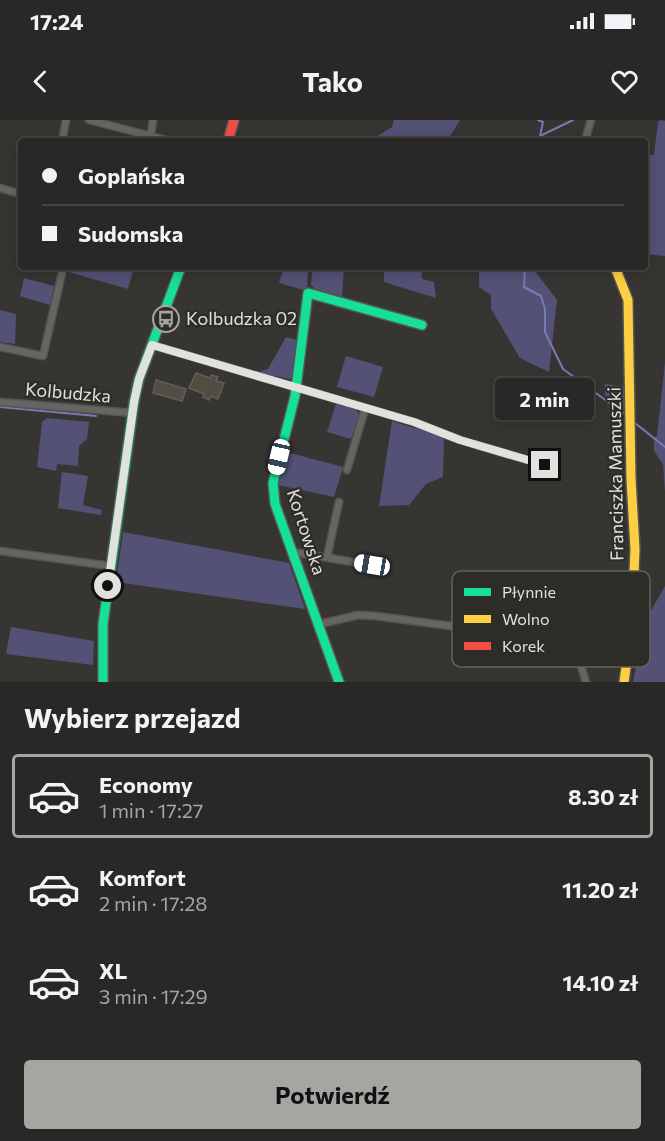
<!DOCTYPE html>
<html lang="pl">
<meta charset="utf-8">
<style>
:root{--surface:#292826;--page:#31302e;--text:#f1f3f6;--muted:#a5a6a7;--line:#454443;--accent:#a6a5a2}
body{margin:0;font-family:Commissioner,sans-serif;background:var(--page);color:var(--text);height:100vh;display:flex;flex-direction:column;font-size:22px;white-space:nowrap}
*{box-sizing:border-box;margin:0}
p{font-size:20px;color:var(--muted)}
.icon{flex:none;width:33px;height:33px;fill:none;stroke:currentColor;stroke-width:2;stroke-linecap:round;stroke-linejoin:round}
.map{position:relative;height:562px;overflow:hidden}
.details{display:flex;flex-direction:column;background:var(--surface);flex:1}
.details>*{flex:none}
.hud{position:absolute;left:18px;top:18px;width:630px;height:132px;border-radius:6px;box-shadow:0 3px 15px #0003,0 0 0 2px var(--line);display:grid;align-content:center;height:132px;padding:0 24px;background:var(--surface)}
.end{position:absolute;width:27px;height:27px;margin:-14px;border:8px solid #e2e1de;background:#111;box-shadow:0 0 0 3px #111}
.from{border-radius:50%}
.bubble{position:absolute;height:42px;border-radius:6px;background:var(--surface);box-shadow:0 3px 15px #0003,0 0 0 2px var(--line);font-size:20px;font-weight:700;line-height:42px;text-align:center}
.car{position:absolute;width:18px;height:36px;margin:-18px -9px;border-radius:8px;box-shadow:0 0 4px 2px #0007;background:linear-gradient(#fff 24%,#345 0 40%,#fff 0 76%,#345 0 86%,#fff 0)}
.hud b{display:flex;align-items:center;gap:21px;height:57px;font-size:22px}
.hud b+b{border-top:2px solid var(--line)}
.hud i{width:15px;height:15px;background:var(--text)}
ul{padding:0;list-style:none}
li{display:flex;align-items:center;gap:18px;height:84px;margin:0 12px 9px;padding:0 12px;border:3px solid transparent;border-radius:6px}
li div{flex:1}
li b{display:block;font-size:22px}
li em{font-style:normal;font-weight:700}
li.active{border-color:var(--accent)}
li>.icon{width:54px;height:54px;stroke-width:1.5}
h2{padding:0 24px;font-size:27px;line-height:72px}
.button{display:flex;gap:12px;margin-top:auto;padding:12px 24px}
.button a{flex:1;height:69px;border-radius:6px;background:var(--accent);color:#111;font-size:24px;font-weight:700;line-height:69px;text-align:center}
.status{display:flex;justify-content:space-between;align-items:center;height:42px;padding:0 30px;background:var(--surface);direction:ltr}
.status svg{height:16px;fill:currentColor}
header{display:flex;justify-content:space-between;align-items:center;height:78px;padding:0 24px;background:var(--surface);font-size:27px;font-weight:700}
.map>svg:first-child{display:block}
.green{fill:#535276}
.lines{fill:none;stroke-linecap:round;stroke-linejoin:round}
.stream{stroke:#7a79b3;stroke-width:2}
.building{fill:#524d42;stroke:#605e5c;stroke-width:1.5}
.street-casing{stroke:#555451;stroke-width:9}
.fast-casing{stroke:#555451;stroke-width:12}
.slow-casing{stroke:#555451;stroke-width:12}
.jam-casing{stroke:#555451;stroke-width:12}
.street{stroke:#666562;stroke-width:6}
.fast{stroke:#16e098;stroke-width:9}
.slow{stroke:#ffcf43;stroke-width:9}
.jam{stroke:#f24e42;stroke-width:9}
.route{stroke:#e2e1de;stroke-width:8}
.labels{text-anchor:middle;stroke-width:4.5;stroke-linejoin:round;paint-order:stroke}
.poi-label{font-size:18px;fill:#e2e1de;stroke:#2e2c27;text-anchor:start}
.street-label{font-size:18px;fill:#e2e1de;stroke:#2e2c27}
.key{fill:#2e2c27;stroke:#64625e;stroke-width:1.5}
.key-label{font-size:16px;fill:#e2e1de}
</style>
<div class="status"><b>17:24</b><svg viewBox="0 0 49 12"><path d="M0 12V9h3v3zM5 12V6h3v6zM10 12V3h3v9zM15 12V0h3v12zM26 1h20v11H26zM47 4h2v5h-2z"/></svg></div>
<header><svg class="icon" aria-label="back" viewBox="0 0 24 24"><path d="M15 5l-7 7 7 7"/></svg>Tako<svg class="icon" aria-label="heart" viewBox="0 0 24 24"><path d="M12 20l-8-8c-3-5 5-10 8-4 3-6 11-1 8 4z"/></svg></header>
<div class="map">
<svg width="665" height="562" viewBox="0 0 665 562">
<rect width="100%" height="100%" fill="#373532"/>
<path class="green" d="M394,0h66l-13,21h-74l1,-3 18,-11z
M660,0l5,1v135l-20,-2v-99h9l4,-33z
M51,147h83l-6,22z
M284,147h24l-1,23 -4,9 1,-9 -25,-7z
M313,147h31l-2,30 -27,-8 -4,-4z
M384,147h38v12l12,3 2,16 -52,-16z
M479,147h53l25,33 -8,72 -29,-14 -29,-49v-14l-12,-8z
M24,158l30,8 -4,19 -30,-9z
M0,190l16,4 -1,30 -15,-2z
M286,217l12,3 -6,38 -3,1 -28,-6v-2l7,-2z
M346,236l37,11 -9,30 -37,-10z
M665,242v130l-2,-28 -9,-13v-14l3,-1z
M605,264l21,3 2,3 -2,22 -21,-16z
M336,284l20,5 3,6 -8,24 -24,-7z
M47,298l42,4 -2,17 -8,7 -1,20 -21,-2 -1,7 -19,-4 5,-45z
M392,301l46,14 6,4 -1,38 -17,7 -17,21 -30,1z
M287,325l3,8 53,14 -9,30 -56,-12z
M62,352l26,4 -5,29 19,5 -1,5 -43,-7z
M123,412l166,31 16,46 -189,-27z
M665,466v96h-32l11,-59z
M11,507l83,14 -1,24 -87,-11z"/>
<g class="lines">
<path class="stream" d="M538,0l5,2 -4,19
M540,16l33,-16
M525,147l-1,20 17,9 4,13v23l18,37 63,46
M0,287l96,9
M635,303l30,24"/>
</g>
<path class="building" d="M196,253l14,5 1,-3 7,2 -2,4 8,2 -6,16 -7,-3 -2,4 -6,-3 1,-3 -15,-6z
M156,260l30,9 -4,12 -29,-8z"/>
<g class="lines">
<defs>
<path id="street" d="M89,0l81,21
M62,21l4,-21
M150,21l3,-21
M585,21l6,-21
M0,68l21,6
M152,225l262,77 46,18 85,25
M0,227l43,9 19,-83
M0,282l133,11
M347,350l18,-61
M0,431l111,15
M293,432l78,13
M327,437l12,-55
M320,504l38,-9 18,1 187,25 14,12 9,29"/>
<path id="fast" d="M103,562v-58l31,-222 5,-23 42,-112
M339,562l-64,-178 -2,-21 22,-87 13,-103 114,32"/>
<path id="slow" d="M615,147l13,33 3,179 4,70 -3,74 -8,59"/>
<path id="jam" d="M228,21l6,-21"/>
</defs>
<use href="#street" class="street-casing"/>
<use href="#fast" class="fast-casing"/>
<use href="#slow" class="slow-casing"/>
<use href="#jam" class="jam-casing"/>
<use href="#street" class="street"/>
<use href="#fast" class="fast"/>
<use href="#slow" class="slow"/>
<use href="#jam" class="jam"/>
</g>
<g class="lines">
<path class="route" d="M108,466l26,-184 5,-23 13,-34 262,77 46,18 85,25"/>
</g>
<defs>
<symbol id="bus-ring" viewBox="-11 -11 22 22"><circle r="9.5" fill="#2e2c27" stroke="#a6a5a2" stroke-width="1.5"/><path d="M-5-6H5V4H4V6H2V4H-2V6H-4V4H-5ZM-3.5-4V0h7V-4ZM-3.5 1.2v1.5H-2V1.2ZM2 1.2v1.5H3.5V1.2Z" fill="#a6a5a2"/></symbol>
</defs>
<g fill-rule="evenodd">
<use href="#bus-ring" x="151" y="184" width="30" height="30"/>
</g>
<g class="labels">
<g class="poi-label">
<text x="186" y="205">Kolbudzka 02</text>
</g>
<g class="street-label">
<text transform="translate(68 273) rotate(5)" y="6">Kolbudzka</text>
<text transform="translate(616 354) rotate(-91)" y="6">Franciszka Mamuszki</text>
<text transform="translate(306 412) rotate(72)" y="6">Kortowska</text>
</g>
</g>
<rect x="452" y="451" width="198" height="96" rx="9" class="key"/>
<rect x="464" y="468" width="27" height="8" fill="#16e098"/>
<rect x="464" y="495" width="27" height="8" fill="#ffcf43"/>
<rect x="464" y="522" width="27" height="8" fill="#f24e42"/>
<g class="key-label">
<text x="502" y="478">Płynnie</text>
<text x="502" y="505">Wolno</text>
<text x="502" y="532">Korek</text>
</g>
</svg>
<i class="end from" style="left:108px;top:466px"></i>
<i class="end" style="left:545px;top:345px"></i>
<div class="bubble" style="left:495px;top:258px;width:99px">2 min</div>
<i class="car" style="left:279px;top:337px;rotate:193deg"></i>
<i class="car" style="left:372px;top:445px;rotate:280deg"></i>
<div class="hud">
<b><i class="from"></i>Goplańska</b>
<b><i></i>Sudomska</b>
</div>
</div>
<section class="details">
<h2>Wybierz przejazd</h2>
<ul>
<li class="active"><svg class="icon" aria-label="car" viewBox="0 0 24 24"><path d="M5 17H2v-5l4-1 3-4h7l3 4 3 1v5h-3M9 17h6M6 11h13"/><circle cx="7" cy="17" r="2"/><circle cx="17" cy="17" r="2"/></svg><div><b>Economy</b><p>1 min · 17:27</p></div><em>8.30 zł</em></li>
<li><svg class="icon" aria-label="car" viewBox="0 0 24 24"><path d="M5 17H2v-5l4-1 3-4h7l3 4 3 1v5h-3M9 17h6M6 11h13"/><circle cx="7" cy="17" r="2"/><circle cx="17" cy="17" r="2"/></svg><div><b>Komfort</b><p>2 min · 17:28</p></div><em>11.20 zł</em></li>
<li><svg class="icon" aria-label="car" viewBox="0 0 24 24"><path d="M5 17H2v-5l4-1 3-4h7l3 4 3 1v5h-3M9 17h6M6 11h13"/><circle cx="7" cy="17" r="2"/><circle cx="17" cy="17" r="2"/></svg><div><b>XL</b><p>3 min · 17:29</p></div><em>14.10 zł</em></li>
</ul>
<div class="button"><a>Potwierdź</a></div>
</section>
